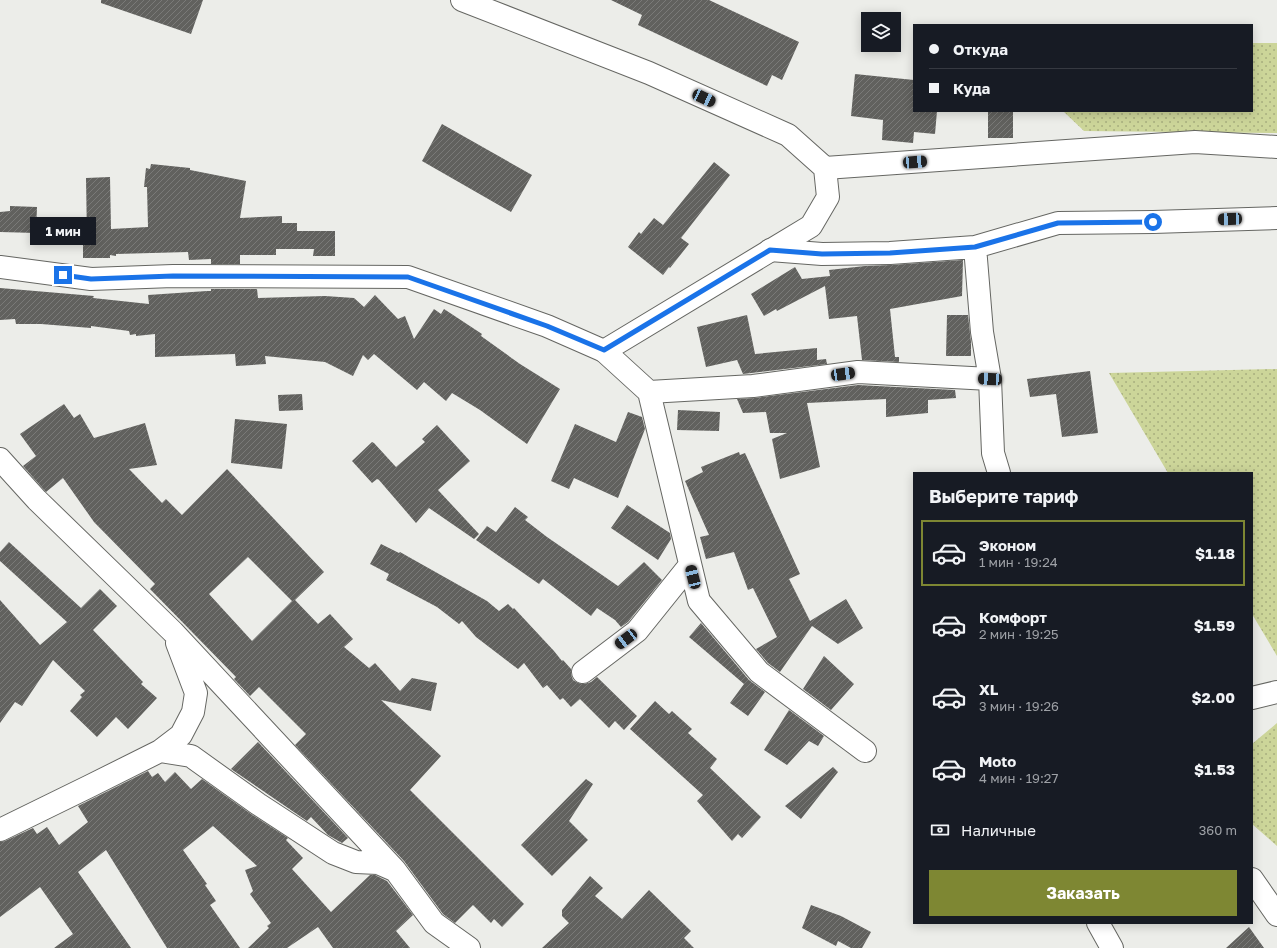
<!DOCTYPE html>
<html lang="ru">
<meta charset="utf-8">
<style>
:root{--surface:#171b24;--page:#242831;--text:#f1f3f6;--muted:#9ea1a6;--line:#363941;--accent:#7e8733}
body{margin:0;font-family:"Golos Text",sans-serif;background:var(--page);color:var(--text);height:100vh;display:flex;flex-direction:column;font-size:15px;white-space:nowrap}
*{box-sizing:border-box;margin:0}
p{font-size:13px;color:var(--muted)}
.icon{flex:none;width:22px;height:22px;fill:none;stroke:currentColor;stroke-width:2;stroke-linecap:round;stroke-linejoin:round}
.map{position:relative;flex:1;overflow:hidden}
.panel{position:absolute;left:913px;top:472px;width:340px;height:452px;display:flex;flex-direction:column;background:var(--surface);border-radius:0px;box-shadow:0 2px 10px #0003}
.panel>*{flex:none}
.hud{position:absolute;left:913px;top:24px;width:340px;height:88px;border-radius:0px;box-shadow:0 2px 10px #0003;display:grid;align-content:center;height:88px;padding:0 16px;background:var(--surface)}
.fabs{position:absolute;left:861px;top:12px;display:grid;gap:8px}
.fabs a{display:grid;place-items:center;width:40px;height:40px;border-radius:0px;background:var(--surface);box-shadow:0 2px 10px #0003;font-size:20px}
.end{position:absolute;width:18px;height:18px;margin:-9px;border:5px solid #1a73e8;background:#fff;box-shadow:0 0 0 2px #fff}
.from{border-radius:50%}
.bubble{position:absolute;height:28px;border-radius:0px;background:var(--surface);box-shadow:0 2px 10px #0003;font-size:13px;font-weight:700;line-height:28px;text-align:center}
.car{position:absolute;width:12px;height:24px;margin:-12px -6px;border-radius:5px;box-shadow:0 0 3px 1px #0007;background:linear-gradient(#222 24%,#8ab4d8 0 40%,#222 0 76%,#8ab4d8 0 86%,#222 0)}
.hud b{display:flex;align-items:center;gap:14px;height:38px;font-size:15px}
.hud b+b{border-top:1px solid var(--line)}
.hud i{width:10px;height:10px;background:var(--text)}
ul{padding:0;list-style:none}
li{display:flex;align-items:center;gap:12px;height:66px;margin:0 8px 6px;padding:0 8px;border:2px solid transparent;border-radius:0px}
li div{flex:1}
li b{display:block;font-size:15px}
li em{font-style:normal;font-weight:700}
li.selected{border-color:var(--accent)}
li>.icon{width:36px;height:36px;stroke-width:1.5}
h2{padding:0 16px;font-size:18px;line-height:48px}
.pay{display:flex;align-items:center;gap:10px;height:44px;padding:0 16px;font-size:15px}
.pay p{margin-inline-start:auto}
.cta{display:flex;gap:8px;margin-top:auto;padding:8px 16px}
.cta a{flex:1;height:46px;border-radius:0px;background:var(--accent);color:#fff;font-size:16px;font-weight:700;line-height:46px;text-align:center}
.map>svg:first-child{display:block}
.grass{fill:url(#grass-dots)}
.building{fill:url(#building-hatch);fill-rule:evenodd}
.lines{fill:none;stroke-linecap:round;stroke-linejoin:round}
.street-casing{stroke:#656662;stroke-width:24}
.secondary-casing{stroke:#656662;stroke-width:24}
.street{stroke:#fff;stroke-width:22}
.secondary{stroke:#fff;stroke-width:22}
.route{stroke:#1a73e8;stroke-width:5}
</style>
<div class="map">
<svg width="1277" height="948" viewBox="0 0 1277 948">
<defs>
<pattern id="grass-dots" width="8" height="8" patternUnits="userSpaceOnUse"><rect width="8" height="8" fill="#ccd599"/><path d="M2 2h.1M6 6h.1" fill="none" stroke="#a7ae7e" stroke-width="1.8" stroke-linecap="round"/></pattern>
<pattern id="building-hatch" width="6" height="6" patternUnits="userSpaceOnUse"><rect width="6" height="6" fill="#61615e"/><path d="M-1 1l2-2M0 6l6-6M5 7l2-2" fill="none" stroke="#7a7a78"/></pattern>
</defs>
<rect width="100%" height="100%" fill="#ecede9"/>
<path class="grass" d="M1252,43h25v90l-193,-2 -21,-20h189z
M1277,369v287l-25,-42v-141h-84l-59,-100z
M1277,723v123l-25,-22v-80z"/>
<path class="building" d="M101,0h102l-12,34 -90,-31z
M611,0h98l90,42 -17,38 -10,-5 -5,11 -129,-61 4,-10z
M855,74l59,6v31h23l-2,23 -21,-2 -1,11 -31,-3 1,-20 -32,-4z
M988,111h25v27h-25z
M442,124l90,51 -21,37 -89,-51z
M714,162l16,13 -49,63 8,6 -19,24 -1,-1 -6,8 -35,-28 11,-15 2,2 13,-16 9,7z
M151,164l39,4v2l56,11 -6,37 42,-2v7h15v8h38v25h-22l1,-7h-38v6h-36v9h-29v-5l-22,1 -1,-8 -72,2v2l-6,-1v3h-27v-19h4l-1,-61 24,-1 1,52 37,-2 -1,-40h-3l2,-19 4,1z
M10,206l27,1 -1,26 -36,-1v-20l10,-1z
M963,260l-1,36 -72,13 5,48h4v5l-37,-2 -5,-44 -28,3 -4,-33 -48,25 -1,-2 -12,7 -13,-22 44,-27 7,12 28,-3 -1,-6 36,-4 26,-1z
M0,288l94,8 -1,2 56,6 -1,-9 59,-4h4v-2h46l1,9 67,-2 29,2 10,9 11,-12 23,24 7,-3 9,23 20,-30 7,5 3,-5 38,25 -1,2 39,28 40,25 -33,55 -47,-34 -28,-17 -6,8 -22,-19 -7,8 -43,-36 -6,6 -5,-5 -10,21 -28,-14 -60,-6 1,8 -30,2 -1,-12 -80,3v-23l-19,2v-2l-6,1 -1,-4 -38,-5v2l-50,-4h-25l-1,-5 -15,1z
M747,315l8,39 62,-6v12l9,-1 1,5 -84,10 -6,-14 -31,7 -9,-40z
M947,315h21l3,27v14h-25z
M1090,371l8,62 -36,4 -6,-43 -26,3 -3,-18z
M858,385l97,5 1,8 -28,2v13l-42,4v-18l-79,4 13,64 -40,12 -8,-40 15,-6h-17l-4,-21 -23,1 -6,-14 18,-1z
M302,394l1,16 -24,1 -1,-16z
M64,404l10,14 6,-4 14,24 51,-15 12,42 -28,4 33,34 4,-4 16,16 45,-46 97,103 -29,28 23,24 12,-10 23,25 -9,8 25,21 6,-5 25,28 12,-13 25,5 -6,28 -50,-11 60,56 -31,34 114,114 -22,23 -8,-8 -3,4 -18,-18 -18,18 -12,-9 -39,-53 -109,-116 11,-11 -47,-47 -9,9 -16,-17 2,-2 -86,-88 5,-5 -61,-62 -31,-44 -17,14 -23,-26 13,-10 -16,-22zM248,557l44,44 -40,40 -43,-47z
M678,410l42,2 -1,19 -42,-1z
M628,412l14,5 3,12 -27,69 -44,-20 -5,11 -18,-8 24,-57 41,18z
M235,419l52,5 -5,45 -51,-6z
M437,425l33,36 -32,29 41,44 -5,5 -45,-31 -13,15 -37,-43 -2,-1 -5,4 -20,-22 20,-19 2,1 22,24 29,-25 -3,-3z
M739,452l1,3 5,-2 55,121 -11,5 21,42 36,-22 17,29 -25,16 -26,-18 -32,46 -12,-9 -12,-14 21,-12 -24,-49 -5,2 -14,-38 -28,7 -6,-22 9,-2 -24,-54 18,-9 -2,-5z
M627,505l43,28 1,6 -13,21 -47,-32z
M515,507l13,10 -3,3 22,17 71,49 26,-24 18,18 -34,42 -7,5 -6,-7 -18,-12 -6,8 -48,-37 -4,5 -63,-44 11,-14 9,6z
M9,542l72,66 19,-19 17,17 -24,24 50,52 -2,2 16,14 -29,31 -12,-12 -19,20 -27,-26 12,-14 -2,-2 5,-4 -32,-31 -31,46 -7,-4 -15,21v-123l40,45 27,-23 -67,-61v-9z
M381,544l18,9 1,-1 7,4 80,45 12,10 9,-7 5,5 1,-1 40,43 8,10 1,-1 8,9v5l2,6 5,3 6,1 7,-2 6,-5 40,39 -13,14 -9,-9 -6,7 -29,-29 -9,8 -8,-9 -3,2 -13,-15 -4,3 -19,-25 -6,6 -42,-32 -14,-16 -3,3 -22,-17 -51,-27 3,-6 -19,-10z
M701,623l48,57 16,12 -17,24 -18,-13 14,-19 -55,-47z
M824,656l30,28 -23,26 -28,-21z
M655,701l14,13 3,-3 20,18 -4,4 29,26 -7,9 51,49 -19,21 -4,-4 -6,7 -35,-40 6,-6 -73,-66z
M789,710l35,26 -6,10 -9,-5 -22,24 -23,-15z
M258,742l90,96 -6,5 -14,-8 -17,-18 -4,4 -76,-52z
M833,767l5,5 -37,47 -16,-13z
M148,771l4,6 6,-4 7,9 10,-10 16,17 11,-10 49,35 37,24 -2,2 17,18 -11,11 39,43 39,-37h5l12,6 26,34 -17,16 14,17h-77l-15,-21 -31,21h-39l21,-20 -2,-2 4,-3 -21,-29 3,-3 -8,-21 12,-4 -44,-40 -30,24 24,34 -2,1 11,16 -6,4 30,43h-73l-61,-98 -28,22 53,76h-77l19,-14 -33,-47 -40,30v-75l5,-1 28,-13 4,6 10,-7 12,18 29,-23 -10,-16z
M586,779l7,5 -24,37 19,19 -36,36 -31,-31z
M590,876l13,12 -8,8 27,23 27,-29 42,41 -7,7 10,10h-152l27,-25 -7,-7v-6z
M811,905l30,11 30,16 -9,16h-11l-13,-7 -2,5 -34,-18z
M1249,927l15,21h-38z"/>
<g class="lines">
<defs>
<path id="street" d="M825,168l370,-26 82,5
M975,247l7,85 8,47 3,74 6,20
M770,250l52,4 68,-1 85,-6 83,-24 95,-1 124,-4
M604,351l45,41 50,209 60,71 106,79
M649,392l104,-6 105,-14 132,7
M0,459l37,41 136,132 222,238 39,53 35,25
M583,672l54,-41 53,-66
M1252,698l25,-6
M160,751l21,-16 12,-23 3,-19 -19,-50
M0,830l90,-44 70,-35 31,5 67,48 75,49 23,9 22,1 16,7
M1252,879l25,36
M1098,923l14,25"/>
<path id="secondary" d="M0,267l91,12 82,-3 235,1 139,49 57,25 207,-125 17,-29 -3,-29 -37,-33 -139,-62 -187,-73"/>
</defs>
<use href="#street" class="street-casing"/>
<use href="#secondary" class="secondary-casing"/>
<use href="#street" class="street"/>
<use href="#secondary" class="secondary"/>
</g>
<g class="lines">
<path class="route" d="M63,275l28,4 82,-3 235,1 139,49 57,24 166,-100 52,4 68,-1 85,-6 83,-24 95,-1"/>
</g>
</svg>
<div class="fabs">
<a><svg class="icon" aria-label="layers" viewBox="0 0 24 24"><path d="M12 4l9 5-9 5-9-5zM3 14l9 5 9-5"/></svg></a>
</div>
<i class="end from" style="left:1153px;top:222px"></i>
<i class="end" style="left:63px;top:275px"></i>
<div class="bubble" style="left:30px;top:217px;width:66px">1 мин</div>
<i class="car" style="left:704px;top:98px;rotate:115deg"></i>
<i class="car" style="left:915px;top:162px;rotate:86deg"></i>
<i class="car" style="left:1230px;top:219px;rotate:268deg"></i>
<i class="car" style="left:843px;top:374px;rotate:82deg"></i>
<i class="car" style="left:990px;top:379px;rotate:273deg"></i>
<i class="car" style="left:693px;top:577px;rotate:346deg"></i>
<i class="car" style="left:626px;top:639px;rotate:233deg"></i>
<div class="hud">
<b><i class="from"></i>Откуда</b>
<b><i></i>Куда</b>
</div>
<section class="panel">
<h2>Выберите тариф</h2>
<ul>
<li class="selected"><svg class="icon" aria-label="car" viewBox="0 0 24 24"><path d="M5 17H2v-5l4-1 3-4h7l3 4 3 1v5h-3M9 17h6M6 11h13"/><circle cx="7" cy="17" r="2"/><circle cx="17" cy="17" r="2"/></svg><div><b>Эконом</b><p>1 мин · 19:24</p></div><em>$1.18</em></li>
<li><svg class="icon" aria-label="car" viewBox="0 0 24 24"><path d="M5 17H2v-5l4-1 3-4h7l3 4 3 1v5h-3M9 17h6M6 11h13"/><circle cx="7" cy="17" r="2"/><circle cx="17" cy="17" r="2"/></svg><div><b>Комфорт</b><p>2 мин · 19:25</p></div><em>$1.59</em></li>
<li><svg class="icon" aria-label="car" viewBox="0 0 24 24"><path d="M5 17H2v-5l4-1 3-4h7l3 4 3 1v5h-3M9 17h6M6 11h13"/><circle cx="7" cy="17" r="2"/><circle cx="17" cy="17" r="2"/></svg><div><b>XL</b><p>3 мин · 19:26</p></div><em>$2.00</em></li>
<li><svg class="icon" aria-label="car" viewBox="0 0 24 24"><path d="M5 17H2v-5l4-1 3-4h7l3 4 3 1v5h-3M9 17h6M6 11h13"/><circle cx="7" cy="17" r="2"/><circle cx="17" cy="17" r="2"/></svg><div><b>Moto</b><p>4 мин · 19:27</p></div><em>$1.53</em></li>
</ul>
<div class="pay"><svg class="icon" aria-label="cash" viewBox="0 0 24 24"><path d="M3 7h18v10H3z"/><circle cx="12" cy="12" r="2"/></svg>Наличные<p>360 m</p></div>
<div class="cta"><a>Заказать</a></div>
</section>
</div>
